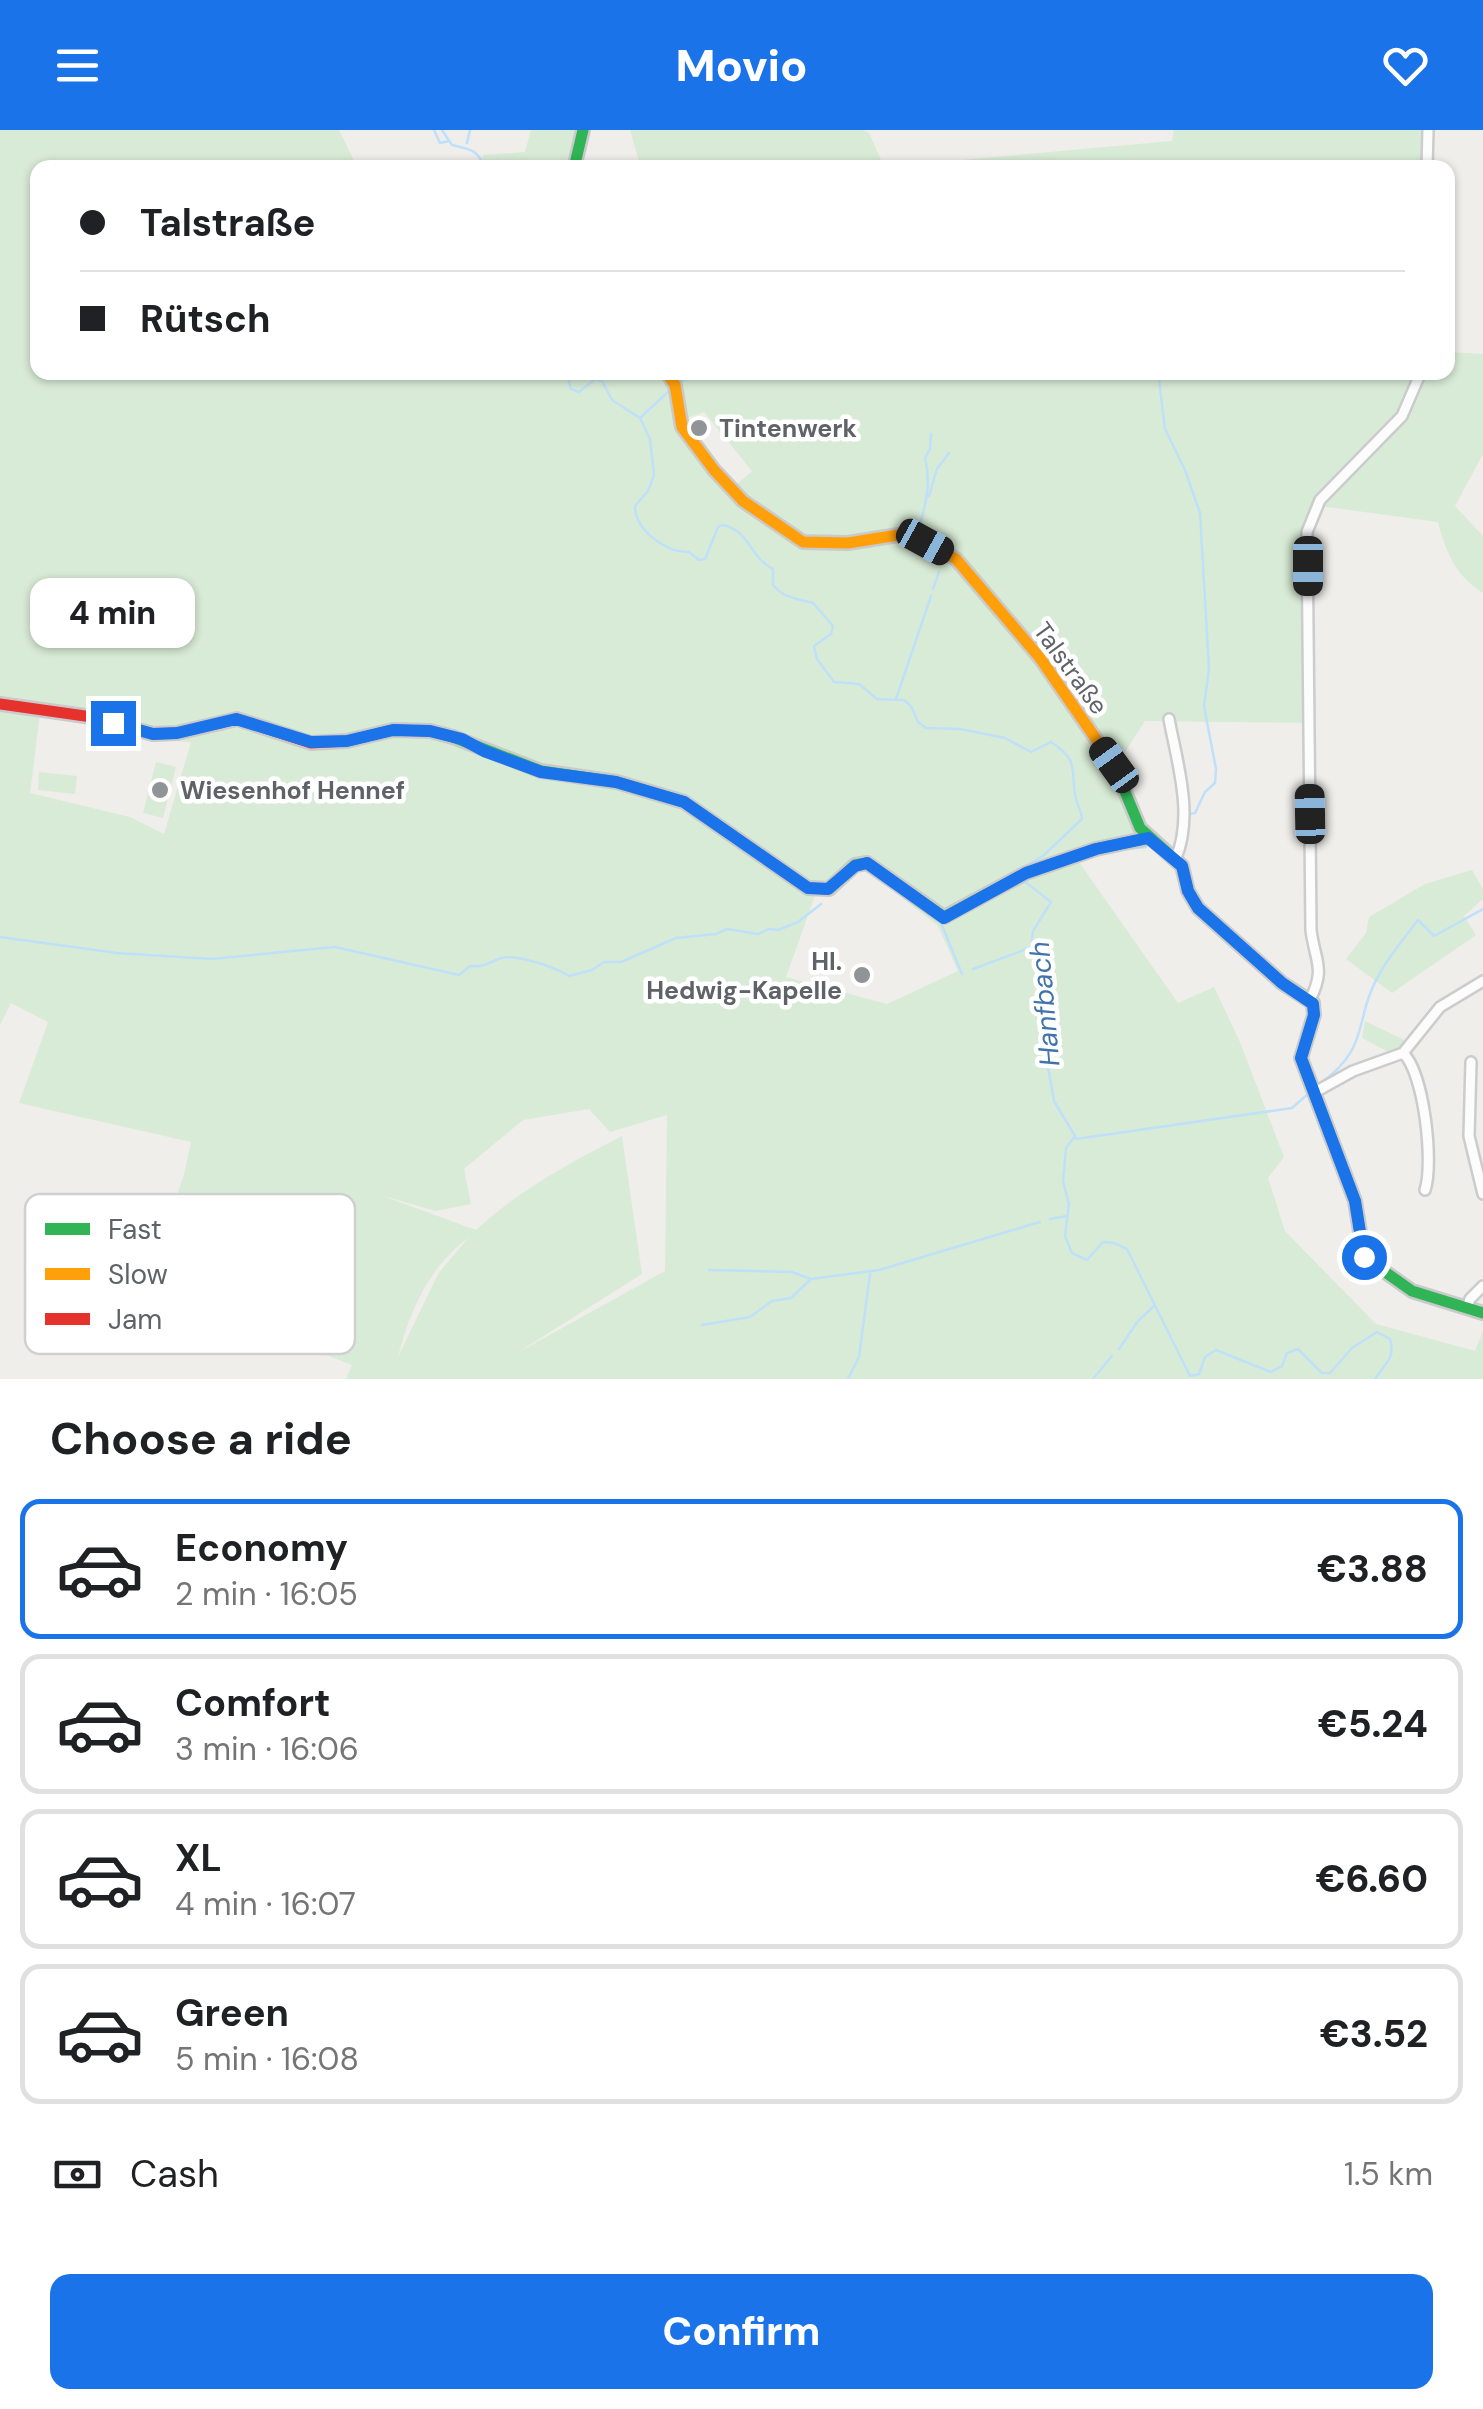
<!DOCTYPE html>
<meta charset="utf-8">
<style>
:root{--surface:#fff;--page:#f2f2f2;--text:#202124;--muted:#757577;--line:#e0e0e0;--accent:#1a73e8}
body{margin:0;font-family:"DM Sans",sans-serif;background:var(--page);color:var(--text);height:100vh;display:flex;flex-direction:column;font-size:38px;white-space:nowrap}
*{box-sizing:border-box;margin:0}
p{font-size:32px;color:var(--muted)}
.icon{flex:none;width:55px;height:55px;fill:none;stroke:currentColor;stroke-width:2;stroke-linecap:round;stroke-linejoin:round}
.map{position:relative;height:1249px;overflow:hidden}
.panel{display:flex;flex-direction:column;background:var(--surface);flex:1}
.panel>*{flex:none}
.hud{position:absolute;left:30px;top:30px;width:1425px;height:220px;border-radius:20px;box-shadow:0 2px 8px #0004;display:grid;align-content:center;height:220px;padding:0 50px;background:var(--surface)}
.end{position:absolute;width:45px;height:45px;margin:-22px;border:12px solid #1a73e8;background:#fff;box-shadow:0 0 0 5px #fff}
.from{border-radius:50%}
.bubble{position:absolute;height:70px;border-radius:20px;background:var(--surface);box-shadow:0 2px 8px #0004;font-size:32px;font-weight:800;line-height:70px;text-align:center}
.car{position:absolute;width:30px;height:60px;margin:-30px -15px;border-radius:12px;box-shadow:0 0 8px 2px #0007;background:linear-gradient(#222 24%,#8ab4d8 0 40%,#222 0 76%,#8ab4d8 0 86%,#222 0)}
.hud b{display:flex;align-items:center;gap:35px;height:95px;font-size:38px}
.hud b+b{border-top:2px solid var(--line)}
.hud i{width:25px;height:25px;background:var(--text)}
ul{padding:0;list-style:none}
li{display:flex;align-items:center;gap:30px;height:140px;margin:0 20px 15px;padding:0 30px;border:5px solid var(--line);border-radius:20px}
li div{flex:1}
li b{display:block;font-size:38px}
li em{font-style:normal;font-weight:800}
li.on{border-color:var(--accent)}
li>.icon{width:90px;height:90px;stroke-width:1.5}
h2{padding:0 50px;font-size:45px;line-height:120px}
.pay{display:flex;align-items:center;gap:25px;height:110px;padding:0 50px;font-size:38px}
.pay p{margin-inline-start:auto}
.cta{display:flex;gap:20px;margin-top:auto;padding:20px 50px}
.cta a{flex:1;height:115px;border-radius:20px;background:var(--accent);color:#fff;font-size:40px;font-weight:800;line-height:115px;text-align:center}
header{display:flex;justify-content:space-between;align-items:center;height:130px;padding:0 50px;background:var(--accent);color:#fff;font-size:45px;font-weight:800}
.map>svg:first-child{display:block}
.green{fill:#d8ebd6;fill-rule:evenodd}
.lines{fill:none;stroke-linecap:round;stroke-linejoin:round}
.stream{stroke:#bfe0f9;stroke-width:2.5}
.street-casing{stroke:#cbcccc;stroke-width:14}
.fast-casing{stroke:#cacacb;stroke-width:16}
.slow-casing{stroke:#cacacb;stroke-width:16}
.jam-casing{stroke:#cacacb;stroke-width:16}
.street{stroke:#fdfcfc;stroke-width:9}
.fast{stroke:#30b455;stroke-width:11}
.slow{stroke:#ff9f0a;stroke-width:11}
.jam{stroke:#e5322d;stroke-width:11}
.route{stroke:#1a73e8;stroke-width:12}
.poi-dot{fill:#919496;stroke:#fff;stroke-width:4}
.labels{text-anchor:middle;stroke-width:9;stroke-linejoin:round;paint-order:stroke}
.poi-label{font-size:25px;font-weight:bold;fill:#5f6368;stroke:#fff;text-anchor:start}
.street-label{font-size:25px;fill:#5f6368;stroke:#fff}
.water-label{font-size:28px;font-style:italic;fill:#4174aa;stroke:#fff}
.key{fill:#fff;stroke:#cfd0d2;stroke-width:2.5}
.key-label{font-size:28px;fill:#5f6368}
</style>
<header><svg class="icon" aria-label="menu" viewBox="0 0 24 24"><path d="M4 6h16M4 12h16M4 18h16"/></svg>Movio<svg class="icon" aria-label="heart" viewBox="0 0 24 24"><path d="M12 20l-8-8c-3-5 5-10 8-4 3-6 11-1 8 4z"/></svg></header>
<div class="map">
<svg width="1483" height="1249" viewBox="0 0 1483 1249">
<rect width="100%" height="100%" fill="#efeeea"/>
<path class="green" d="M0,0h339l18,37 -319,1v204h1410v-20l35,2v100l-28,52 28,30v57c-27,-17 -37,-40 -45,-71l-118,-16 -8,22 3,195 -170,-2 -28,43 32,70 -73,24 102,145 36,-16 26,55 44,115 -16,21 17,53 91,93 99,27 8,-20v48h-1137l6,-14 -206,-80 38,-110 7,-33 -172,-39 29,-81 -37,-19 -11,22zM704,282l48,59 -17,15 -19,-19 -31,-41 -1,-7zM40,584c51,11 99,26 151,28l-27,92 -34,-17 -100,-24zM854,730l84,66 20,45 -71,33 -101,-27 32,-90 20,-10zM589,979l21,23 57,-17 -2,156 -148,82 125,-79 -20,-138c-51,26 -103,54 -146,94l-96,-35 56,16 35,-7 -7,-35 59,-49zM469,1107l-31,37 -40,83c12,-47 31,-90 71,-120z
M531,0h57l-10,37 -96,1 1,-13 42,-3z
M630,0h233l6,3 15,34 288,-26 2,-11h248l-1,37 -780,1z
M156,632l20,5 -13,51 -20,-5z
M39,642l38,4 -2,18 -37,-4z
M1472,740l11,19v10l-19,17 12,19 -84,58 -46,-34 20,-26 3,-16 56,-33z
M1365,891l41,20 -2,6 -12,7 -30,-16z"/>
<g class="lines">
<path class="stream" d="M434,0l6,13 9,-2
M442,0l10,15c19,4 24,4 34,23
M467,13l3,-13
M566,242l5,17 8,3 16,-13 7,2 10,19 28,18 10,21 4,36 -6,16 -13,15c0,24 31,47 54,46l10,8 6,-1 13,-32 4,-2c27,4 28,33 51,44v16c12,14 23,13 40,18l20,23 -2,8 -17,12 3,13 17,23 25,2 18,15 27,1 7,6 7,16 8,6 34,1 45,9 26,14 20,-10c27,18 20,24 24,52 1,8 6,16 7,25l-39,37 -23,13
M1158,242l7,57 20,41 15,43 9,156 -5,37 12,63 -1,14 -10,9 -10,21 -6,1
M682,252l12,-10
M640,288l30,-28
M929,366l8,-27 12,-16
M918,402c7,-26 14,-47 7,-74l5,-9 1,-15
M933,459l6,-17
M896,569l35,-103
M1125,719l21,-2
M1024,751l27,21 -18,29 -1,7 7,44v34l15,85 21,35 -9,12 -3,33 6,23 -4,32 7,17 15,7 16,-18 11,1 13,6 63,127 9,-2 6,-17 11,-7 55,22 11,-6 5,-13 11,-4 24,24h8l22,-25 25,-16 13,7c6,19 -6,26 -15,40
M941,793l21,51
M0,807l117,16 94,6 124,-12 124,28 11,-9c18,1 16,-3 31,-8 16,-4 54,9 68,18l23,-6 12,-8h17l55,-24 40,-4 11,-5 31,5 11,-5 9,1 20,-8 23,-18
M973,839l59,-22
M1318,955c55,-38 34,-66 63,-114 10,-17 24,-34 37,-51l16,16 49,-27
M1076,1009l216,-31 17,-15
M1050,1089l17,-3
M709,1140l83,2 19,7
M702,1195l48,-8 22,-16 19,-3 20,-19 68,-9 161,-48
M1119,1219l19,-28 17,-16
M848,1249l11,-22 11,-83
M1093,1249l19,-23"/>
<defs>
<path id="street" d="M1427,38l1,-38
M1169,589c8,43 25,96 7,139
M1310,870c16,-32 5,-38 1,-70l-4,-398 13,-32 82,-84 19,-44
M1403,923c21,19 31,110 22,137
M1471,932l-2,74 14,58
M1315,962l38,-21 50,-18 37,-46 43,-26
M1467,1177l3,-8 13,-13"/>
<path id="fast" d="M574,38l9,-38
M453,607l88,34 76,11 67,20 124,86 21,1 26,-24 12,-2 77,54 82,-44 70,-24 52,-11
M1114,635l26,63 42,38 6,25 10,17 84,75 31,20 1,12 -13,43 54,143 9,56 48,34 71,22"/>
<path id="slow" d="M666,242l9,13 7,42 32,43 29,31 60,41 45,1 50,-8 27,7 31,17 84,99 74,107"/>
<path id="jam" d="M0,574l92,13 61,17 24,-1 60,-14 74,24 36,-2 46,-11 37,1 23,6"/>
</defs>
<use href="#street" class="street-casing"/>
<use href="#fast" class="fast-casing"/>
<use href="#slow" class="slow-casing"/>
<use href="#jam" class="jam-casing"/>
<use href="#street" class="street"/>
<use href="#fast" class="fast"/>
<use href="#slow" class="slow"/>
<use href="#jam" class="jam"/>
</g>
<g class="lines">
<path class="route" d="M113,593l40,11 24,-1 59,-14 75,23 36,-1 46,-11 37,1 32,8 22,12 57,21 75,10 68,20 124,86 20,1 27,-23 12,-3 77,55 82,-45 70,-24 52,-11 34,28 6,25 10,17 84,75 31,21 1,11 -13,43 54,143 9,56"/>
</g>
<g class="poi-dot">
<circle cx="699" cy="298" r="10"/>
<circle cx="160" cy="660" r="10"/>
<circle cx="862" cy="845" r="10"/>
</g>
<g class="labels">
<g class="poi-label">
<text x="719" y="307">Tintenwerk</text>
<text x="180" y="669">Wiesenhof Hennef</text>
<text x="842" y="840" text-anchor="end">Hl.<tspan x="842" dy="29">Hedwig-Kapelle</tspan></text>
</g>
<g class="street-label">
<text transform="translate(1071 538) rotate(54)" y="9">Talstraße</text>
</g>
<g class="water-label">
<text transform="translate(1044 874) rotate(-95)" y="10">Hanfbach</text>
</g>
</g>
<rect x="25" y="1064" width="330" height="160" rx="15" class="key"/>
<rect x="45" y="1093" width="45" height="12" fill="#30b455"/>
<rect x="45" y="1138" width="45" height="12" fill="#ff9f0a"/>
<rect x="45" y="1183" width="45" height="12" fill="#e5322d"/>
<g class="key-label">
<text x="108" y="1109">Fast</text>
<text x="108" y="1154">Slow</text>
<text x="108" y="1199">Jam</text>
</g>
</svg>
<i class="end from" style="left:1364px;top:1127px"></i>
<i class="end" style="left:113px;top:593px"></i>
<div class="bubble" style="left:30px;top:448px;width:165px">4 min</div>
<i class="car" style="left:925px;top:412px;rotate:119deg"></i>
<i class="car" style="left:1308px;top:436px;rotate:180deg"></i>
<i class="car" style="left:1114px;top:635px;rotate:324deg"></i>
<i class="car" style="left:1310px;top:684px;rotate:359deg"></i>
<div class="hud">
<b><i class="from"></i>Talstraße</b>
<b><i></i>Rütsch</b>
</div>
</div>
<section class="panel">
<h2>Choose a ride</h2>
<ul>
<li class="on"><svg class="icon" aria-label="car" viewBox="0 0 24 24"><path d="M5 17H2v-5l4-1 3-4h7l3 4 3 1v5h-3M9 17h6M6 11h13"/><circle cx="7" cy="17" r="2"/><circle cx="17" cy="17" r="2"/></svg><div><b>Economy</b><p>2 min · 16:05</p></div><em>€3.88</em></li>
<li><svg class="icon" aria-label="car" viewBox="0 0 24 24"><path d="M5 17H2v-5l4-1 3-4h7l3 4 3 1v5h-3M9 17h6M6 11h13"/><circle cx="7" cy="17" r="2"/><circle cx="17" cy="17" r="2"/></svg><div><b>Comfort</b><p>3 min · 16:06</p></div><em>€5.24</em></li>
<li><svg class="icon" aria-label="car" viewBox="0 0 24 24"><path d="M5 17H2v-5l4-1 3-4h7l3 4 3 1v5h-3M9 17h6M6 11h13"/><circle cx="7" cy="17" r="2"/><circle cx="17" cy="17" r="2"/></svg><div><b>XL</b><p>4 min · 16:07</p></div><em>€6.60</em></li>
<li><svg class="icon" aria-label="car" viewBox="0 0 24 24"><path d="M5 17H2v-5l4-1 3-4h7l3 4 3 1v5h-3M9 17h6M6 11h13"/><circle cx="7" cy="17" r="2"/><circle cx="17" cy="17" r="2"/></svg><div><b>Green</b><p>5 min · 16:08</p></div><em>€3.52</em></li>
</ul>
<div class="pay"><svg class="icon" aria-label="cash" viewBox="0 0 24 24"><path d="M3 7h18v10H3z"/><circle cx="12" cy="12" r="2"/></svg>Cash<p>1.5 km</p></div>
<div class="cta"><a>Confirm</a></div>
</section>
